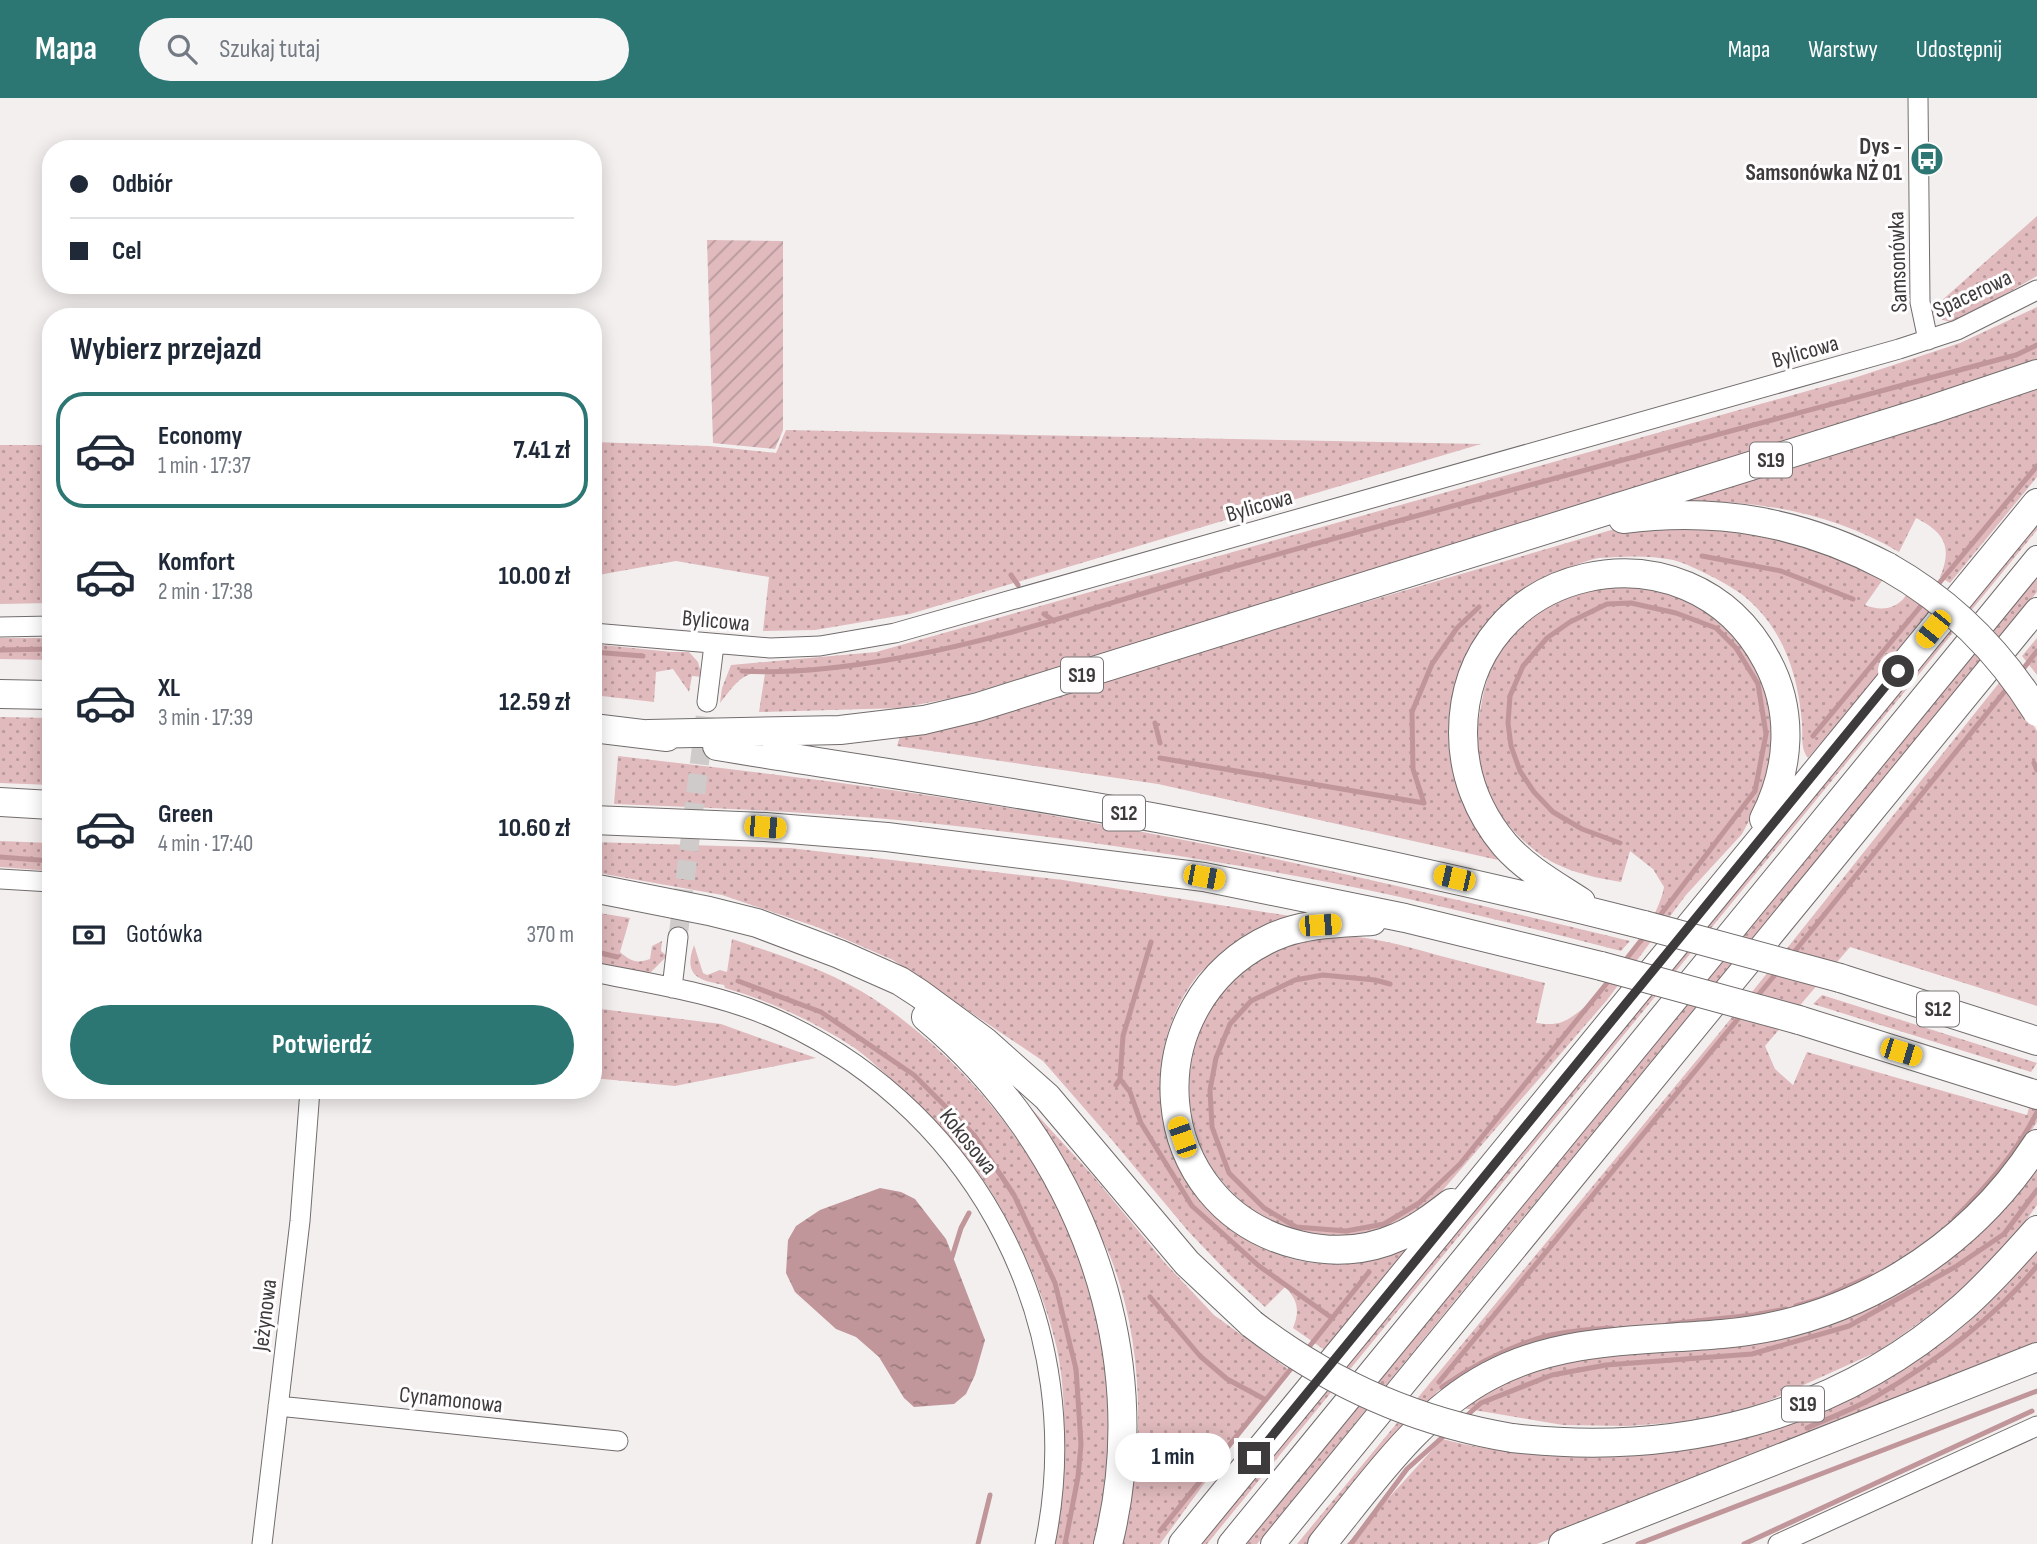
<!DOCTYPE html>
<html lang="pl">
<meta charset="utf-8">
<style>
:root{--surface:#fff;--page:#f6f6f7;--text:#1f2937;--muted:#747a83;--line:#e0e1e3;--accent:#2c7674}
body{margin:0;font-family:"Sofia Sans Condensed",sans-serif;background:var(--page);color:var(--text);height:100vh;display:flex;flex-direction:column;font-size:26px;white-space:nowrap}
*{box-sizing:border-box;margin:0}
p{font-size:23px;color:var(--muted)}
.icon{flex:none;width:38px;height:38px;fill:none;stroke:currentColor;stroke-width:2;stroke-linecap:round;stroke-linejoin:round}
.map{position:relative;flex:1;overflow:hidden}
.panel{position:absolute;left:42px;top:210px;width:560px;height:791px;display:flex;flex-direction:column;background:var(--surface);border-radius:28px;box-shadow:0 4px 18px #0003}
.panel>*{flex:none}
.top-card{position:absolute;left:42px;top:42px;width:560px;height:154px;border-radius:28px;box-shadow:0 4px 18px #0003;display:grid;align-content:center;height:154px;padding:0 28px;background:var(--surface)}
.end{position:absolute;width:32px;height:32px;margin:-16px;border:9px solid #3d3b3b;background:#fff;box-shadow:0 0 0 4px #fff}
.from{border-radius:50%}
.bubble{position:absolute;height:49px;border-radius:24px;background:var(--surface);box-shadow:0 4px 18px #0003;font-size:23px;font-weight:700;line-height:49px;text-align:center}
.car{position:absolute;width:21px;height:42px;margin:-21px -10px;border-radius:9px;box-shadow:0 0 5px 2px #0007;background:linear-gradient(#f5c518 24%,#345 0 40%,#f5c518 0 76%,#345 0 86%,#f5c518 0)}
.top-card b{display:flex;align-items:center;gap:24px;height:66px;font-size:26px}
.top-card b+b{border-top:2px solid var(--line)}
.top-card i{width:18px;height:18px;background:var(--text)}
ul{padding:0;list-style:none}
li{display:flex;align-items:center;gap:21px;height:116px;margin:0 14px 10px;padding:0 14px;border:4px solid transparent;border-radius:28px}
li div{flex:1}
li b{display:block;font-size:26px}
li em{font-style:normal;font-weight:700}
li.current{border-color:var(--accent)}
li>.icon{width:63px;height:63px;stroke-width:1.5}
h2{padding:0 28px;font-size:32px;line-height:84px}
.pay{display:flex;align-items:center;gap:18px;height:77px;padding:0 28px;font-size:26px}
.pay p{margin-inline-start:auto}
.primary-button{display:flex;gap:14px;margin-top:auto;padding:14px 28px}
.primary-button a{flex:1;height:80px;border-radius:42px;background:var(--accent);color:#fff;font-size:28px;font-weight:700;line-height:80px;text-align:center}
header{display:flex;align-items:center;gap:42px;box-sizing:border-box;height:98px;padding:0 35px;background:var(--accent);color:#fff}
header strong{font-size:33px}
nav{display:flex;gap:38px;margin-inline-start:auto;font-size:24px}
.search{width:490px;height:63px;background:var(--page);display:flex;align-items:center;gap:18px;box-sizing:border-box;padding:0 24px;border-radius:38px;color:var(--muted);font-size:26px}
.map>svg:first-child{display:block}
.grass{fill:url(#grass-dots)}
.garden{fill:url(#garden-furrows)}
.water{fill:url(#water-ripples)}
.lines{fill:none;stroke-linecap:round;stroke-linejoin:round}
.stream{stroke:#c0969a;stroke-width:5}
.minor-tunnel{stroke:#cfcbcb;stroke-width:19;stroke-dasharray:19 10;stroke-linecap:butt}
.minor-casing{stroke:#726d6d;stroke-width:21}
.major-casing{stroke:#726d6d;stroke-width:26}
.highway-casing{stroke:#726d6d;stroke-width:30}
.minor{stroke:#fff;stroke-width:19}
.major{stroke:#fff;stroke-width:24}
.highway{stroke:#fff;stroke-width:28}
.highway-bridge-casing{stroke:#726d6d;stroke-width:30;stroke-linecap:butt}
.highway-bridge{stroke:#fff;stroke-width:28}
.route{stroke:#3d3b3b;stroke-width:9}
.labels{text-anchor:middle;stroke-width:6;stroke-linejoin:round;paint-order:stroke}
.shield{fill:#fffdfd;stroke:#777575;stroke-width:2}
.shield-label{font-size:21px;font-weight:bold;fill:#3d3b3b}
.poi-label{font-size:23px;font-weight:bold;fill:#3d3b3b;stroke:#fffdfd;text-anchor:end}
.street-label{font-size:23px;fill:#3d3b3b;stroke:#fffdfd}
</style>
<header>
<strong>Mapa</strong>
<div class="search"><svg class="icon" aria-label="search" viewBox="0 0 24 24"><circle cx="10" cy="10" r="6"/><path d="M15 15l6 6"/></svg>Szukaj tutaj</div>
<nav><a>Mapa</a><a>Warstwy</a><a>Udostępnij</a></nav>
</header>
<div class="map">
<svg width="2037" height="1446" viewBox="0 0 2037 1446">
<defs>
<pattern id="grass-dots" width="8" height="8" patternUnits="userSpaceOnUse" patternTransform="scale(1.75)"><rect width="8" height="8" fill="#e0babd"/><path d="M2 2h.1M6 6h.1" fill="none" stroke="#b7989b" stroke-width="1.8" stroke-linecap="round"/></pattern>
<pattern id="garden-furrows" width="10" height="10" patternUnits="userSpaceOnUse" patternTransform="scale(1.75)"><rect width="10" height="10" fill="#e0babd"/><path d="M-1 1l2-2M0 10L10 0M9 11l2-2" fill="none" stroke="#b7989b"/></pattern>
<pattern id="water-ripples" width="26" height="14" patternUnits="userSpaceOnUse" patternTransform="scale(1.75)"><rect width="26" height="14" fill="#c0969a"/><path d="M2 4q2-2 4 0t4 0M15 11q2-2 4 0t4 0" fill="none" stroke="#9d7c7f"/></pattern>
</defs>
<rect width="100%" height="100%" fill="#f4efef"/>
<path class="grass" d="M2037,118v60l-49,28 -38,18 -16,-5 -3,-7z
M2037,209v53l-23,10 -914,285 -138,41 -61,12 -142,4 6,-39c-23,-3 -32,14 -45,30l2,-15 9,-23 145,-13 981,-275 103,-34z
M2037,286v93l-87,106 -10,-6c13,-30 4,-45 -24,-59l-17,34c-68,-40 -138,-51 -216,-51z
M786,332l695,14 -571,170 -95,16 -52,1 6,-54 -93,-16 -83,15v-134l116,4 67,7z
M0,347h51v158l-51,1z
M2037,414v18l-830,1014h-15z
M1618,430h146l122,47 -21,30c17,7 34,4 43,-13l25,18 -125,148c-8,-10 -5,-23 -6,-35 -4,-49 -19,-95 -58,-127 -14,-11 -54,-32 -71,-36 -19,-4 -39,-4 -58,-3 -7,1 -15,0 -21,2 -31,8 -89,40 -108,65 -24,33 -39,80 -37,120 3,44 23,82 49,116l-340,-76 -261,-38 3,-10 138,-38z
M2037,476v18l-568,691 -212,261h-11l447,-546z
M1621,488l33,2 42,15 15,9 42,43 25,70 -10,60 -26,49 -56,61 -79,105 -177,205c-19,13 -42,28 -66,32 -33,6 -68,-2 -97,-18 -77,-44 -99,-134 -56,-211 6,-12 18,-22 27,-31 25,-25 65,-42 101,-41 33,0 66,10 98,19 36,9 72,19 108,28l-9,40c8,1 18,2 26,-1 36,-14 96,-98 102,-135l-11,-18 -23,-18 -9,31c-29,-5 -60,-11 -84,-30 -34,-25 -59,-65 -62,-108 0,-11 4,-25 6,-37 6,-38 20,-65 50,-91 24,-21 59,-26 90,-30z
M0,540h51v22l-51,-1z
M2037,540v37l-15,-19z
M593,546l79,8h17l9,10 4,15 -10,-1 -3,16 -16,-23 -17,3 -2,30 -61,-7z
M2003,580l34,53v275l-187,-59 -85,99 10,23 18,16 14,-33 220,63 10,-36v43l-31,47 -40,44 -52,43 -76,40 -82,22 -193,16 -80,31 -45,26 -130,153h-11l423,-512z
M0,619l51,1v67l-51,-2z
M618,658c146,17 292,34 437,60 193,33 384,79 575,125l-9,10c-74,-19 -147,-37 -221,-54 -158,-34 -319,-58 -480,-75 -102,-10 -204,-14 -306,-18z
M0,743l51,2v28l-51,-4z
M593,744l197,6 273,32 227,36c-14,6 -30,12 -43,20 -11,6 -20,15 -29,23 -7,5 -15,10 -21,17 -88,114 -6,291 141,288 23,-1 46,-9 67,-16l5,2 -84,101 -33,-23c7,-17 5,-28 -8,-41l-20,20 -33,-30 -44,-46 -76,-91 -69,-79 -150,-101 -76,-33 -95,-32 -129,-23z
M593,814l37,6 -10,34c11,9 16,12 30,7l2,-13 10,-5 -1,10 6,5 -16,16h-13l-45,-9z
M732,841c48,16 99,32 142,60 99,66 174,166 214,277 14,42 21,103 22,147 1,40 -8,81 -14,121h-41c8,-63 15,-132 2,-195 -13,-58 -47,-135 -83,-182 -21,-29 -49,-57 -76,-81 -15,-14 -31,-30 -48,-41 -37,-24 -83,-45 -125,-57l-1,-3c-26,-5 -41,-9 -30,-40l9,28 4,2 13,-5 7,2z
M1822,897l215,68 -6,9 -218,-68z
M593,910l128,16 95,34 -141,28 -82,-8z
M1029,1008l65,71 71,86 49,52 74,54 -128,175h-40c27,-87 24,-203 -10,-288 -7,-16 -17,-32 -25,-47 -19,-35 -37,-69 -56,-103z
M2037,1067v40l-24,33 -54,56 -78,56 -137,62 -62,10 -55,4 -64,-1 -101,-17 54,-34 72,-19 205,-21z
M2037,1152v97l-308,124 -192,73h-190l95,-105c124,32 262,18 381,-28 33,-13 63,-32 92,-51 15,-10 31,-19 44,-30 28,-23 55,-52 78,-80z"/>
<path class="garden" d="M707,142l76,1v189l-8,19 -62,-6z"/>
<path class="water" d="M880,1090l21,4 14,7 31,40 39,101 -10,35 -9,19 -12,10 -40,3 -10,-9 -25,-41 -23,-20 -20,-8 -41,-37 -9,-19 2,-33 8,-14 24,-16z"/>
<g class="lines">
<path class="stream" d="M1702,458l79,15 72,28
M1011,477l7,10
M1935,490l102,-122
M1044,516l10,7
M0,552l51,-1
M593,554l50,4
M742,573c51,3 100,-3 151,-12 111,-19 217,-57 325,-88 265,-75 532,-145 798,-216l21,-10
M2020,575l17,-22
M1155,625l5,20
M1813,638l112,-135
M1160,660l264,45 -11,-34 -1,-57 20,-48 25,-36 22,-21
M2034,665l3,7
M1620,745l-38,-14 -29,-17 -19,-20 -14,-21 -9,-25 -3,-23 2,-27 13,-30 24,-28 23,-16 37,-18 24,-1 45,10 40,15 20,20 22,36 8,50 -11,57 -97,127
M0,759l51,4
M593,853l24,6
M1791,858l218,-270
M1624,864l22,-28
M738,883l83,31 93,63 60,60 40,60 41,88 21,86 5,75 -3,33 -13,67
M1390,886l-15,-4 -52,-5 -28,5 -44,21 -21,23 -14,34 -6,32 2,37 17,46 35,35 32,19 50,4 38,-7 35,-21 41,-39 151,-186
M1755,901l23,-28
M1120,981l10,13 11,31 51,83 67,60 73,52
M1116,987l4,-6 3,-43 28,-94
M1954,1121c32,-32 62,-65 83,-107
M952,1159l9,-29 8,-15
M1150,1199l50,59 27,23 39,21
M1796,1208l24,-7 51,-23
M1668,1226l86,-9 32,-6
M1305,1254l64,-80
M1439,1284l303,-368
M1442,1289c28,-19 61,-37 94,-48 24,-8 51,-9 76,-11
M1464,1320l17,-15 71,-28 54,-10 146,-11 97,-28 106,-59 49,-33 33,-44
M1807,1330c22,-10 47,-19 68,-31 60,-35 118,-77 162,-131
M1160,1433l134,-166
M978,1446l12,-49
M1351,1446l56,-75 39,-35
M1638,1446l399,-153
M1744,1446l288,-133"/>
<path class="minor-tunnel" d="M678,839l29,-235"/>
<defs>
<path id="minor" d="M1918,0l2,204 8,38
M0,529l51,-1
M593,535l177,15 50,-2 75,-13 1004,-284 58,-19 80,-40
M707,604l7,-57
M0,781l51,3
M593,874c64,13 130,22 189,50 199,93 307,307 263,522
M672,890l6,-51
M278,1308l340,35
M262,1446l38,-323 10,-131
M1778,1446l259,-118"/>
<path id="major" d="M1230,1446l807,-986
M1273,1446l764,-934"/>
<path id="highway" d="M1623,421c96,-12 179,3 265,48
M0,596l51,1
M593,630l74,9
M648,636l192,-4 84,-10 54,-13 955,-298 104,-35
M717,648c147,24 294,45 440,72 163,31 325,66 487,107
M0,704l51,3
M593,722l172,7 122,10 317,40 201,41 196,48
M593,790l116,23 48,12 82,31 61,27 20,13 64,47 63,56 140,166 65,61
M1581,804c-26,-17 -55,-33 -76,-57 -27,-32 -42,-71 -42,-112 0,-170 226,-220 304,-72 27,50 23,108 -3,158
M1372,823c-32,2 -68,2 -99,16 -142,65 -128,271 26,308 33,8 68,6 99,-8 19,-8 36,-21 53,-34
M1840,880l197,63
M926,919c152,127 231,332 182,527
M1799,922l238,75
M1512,1340c167,19 323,-19 451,-131 27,-24 51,-51 74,-77
M1183,1446l854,-1041
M1322,1446c49,-60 97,-131 167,-168 72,-39 154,-35 233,-42 128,-11 245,-82 315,-190
M1563,1446l474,-187"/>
</defs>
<use href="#minor" class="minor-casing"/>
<use href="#major" class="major-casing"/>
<use href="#highway" class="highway-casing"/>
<use href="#minor" class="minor"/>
<use href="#major" class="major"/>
<use href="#highway" class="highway"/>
<defs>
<path id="highway-bridge" d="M1888,469c62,35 112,85 149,145
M1644,827l196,53
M1601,868l198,54
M1252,1226c78,60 164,98 260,114"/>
</defs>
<use href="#highway-bridge" class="highway-bridge-casing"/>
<use href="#highway-bridge" class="highway-bridge"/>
</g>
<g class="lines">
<path class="route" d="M1254,1360l644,-787"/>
</g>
<defs>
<symbol id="bus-disc" viewBox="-11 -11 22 22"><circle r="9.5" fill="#2c7674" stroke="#fffdfd"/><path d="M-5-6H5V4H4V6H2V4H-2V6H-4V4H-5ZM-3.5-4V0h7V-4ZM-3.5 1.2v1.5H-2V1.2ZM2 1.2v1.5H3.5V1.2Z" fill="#fff"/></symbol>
</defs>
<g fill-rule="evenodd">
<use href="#bus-disc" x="1908" y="42" width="38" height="38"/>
</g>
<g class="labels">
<g class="shield">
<rect x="1750" y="344.5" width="42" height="35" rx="5"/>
<rect x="1061" y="559.5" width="42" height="35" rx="5"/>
<rect x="1103" y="697.5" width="42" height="35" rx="5"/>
<rect x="1917" y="893.5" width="42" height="35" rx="5"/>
<rect x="1782" y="1288.5" width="42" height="35" rx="5"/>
</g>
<g class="shield-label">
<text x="1771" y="369">S19</text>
<text x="1082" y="584">S19</text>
<text x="1124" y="722">S12</text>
<text x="1938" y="918">S12</text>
<text x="1803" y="1313">S19</text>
</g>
<g class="poi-label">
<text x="1902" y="56">Dys -<tspan x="1902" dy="26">Samsonówka NŻ 01</tspan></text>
</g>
<g class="street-label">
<text transform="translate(1897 164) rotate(-92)" y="8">Samsonówka</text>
<text transform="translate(1972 195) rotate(-25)" y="8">Spacerowa</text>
<text transform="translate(1805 253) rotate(-16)" y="8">Bylicowa</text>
<text transform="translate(1259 407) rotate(-16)" y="8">Bylicowa</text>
<text transform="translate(716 522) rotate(5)" y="8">Bylicowa</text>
<text transform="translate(969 1043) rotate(51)" y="8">Kokosowa</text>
<text transform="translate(264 1217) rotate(-83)" y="8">Jeżynowa</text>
<text transform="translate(451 1301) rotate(6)" y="8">Cynamonowa</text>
</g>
</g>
</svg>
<i class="end from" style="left:1898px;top:573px"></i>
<i class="end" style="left:1254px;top:1360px"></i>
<div class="bubble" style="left:1115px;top:1335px;width:116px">1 min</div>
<i class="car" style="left:1933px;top:531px;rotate:219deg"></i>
<i class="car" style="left:765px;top:729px;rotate:95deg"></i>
<i class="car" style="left:1204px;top:779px;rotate:101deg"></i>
<i class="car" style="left:1454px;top:780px;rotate:283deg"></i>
<i class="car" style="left:1320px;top:827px;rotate:86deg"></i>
<i class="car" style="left:1901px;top:954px;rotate:107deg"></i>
<i class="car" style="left:1182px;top:1039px;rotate:341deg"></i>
<div class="top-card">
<b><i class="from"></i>Odbiór</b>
<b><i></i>Cel</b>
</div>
<section class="panel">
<h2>Wybierz przejazd</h2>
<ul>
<li class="current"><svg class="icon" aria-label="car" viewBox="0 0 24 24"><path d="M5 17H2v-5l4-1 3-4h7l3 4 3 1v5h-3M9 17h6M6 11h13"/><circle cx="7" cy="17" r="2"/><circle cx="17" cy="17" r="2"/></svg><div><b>Economy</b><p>1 min · 17:37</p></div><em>7.41 zł</em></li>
<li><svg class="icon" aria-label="car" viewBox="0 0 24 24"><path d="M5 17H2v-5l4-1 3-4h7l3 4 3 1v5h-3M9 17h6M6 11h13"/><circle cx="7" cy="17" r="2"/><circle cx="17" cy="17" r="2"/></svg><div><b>Komfort</b><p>2 min · 17:38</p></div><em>10.00 zł</em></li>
<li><svg class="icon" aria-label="car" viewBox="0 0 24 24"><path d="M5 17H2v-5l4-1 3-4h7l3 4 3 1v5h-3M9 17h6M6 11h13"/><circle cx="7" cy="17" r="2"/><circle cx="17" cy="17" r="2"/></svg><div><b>XL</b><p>3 min · 17:39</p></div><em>12.59 zł</em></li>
<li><svg class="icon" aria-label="car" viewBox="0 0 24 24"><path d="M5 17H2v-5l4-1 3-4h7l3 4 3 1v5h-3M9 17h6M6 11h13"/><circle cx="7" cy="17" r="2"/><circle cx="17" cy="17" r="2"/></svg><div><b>Green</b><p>4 min · 17:40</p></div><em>10.60 zł</em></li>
</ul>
<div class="pay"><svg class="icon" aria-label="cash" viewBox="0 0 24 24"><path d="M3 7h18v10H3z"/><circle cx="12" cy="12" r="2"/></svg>Gotówka<p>370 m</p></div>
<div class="primary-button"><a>Potwierdź</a></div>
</section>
</div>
